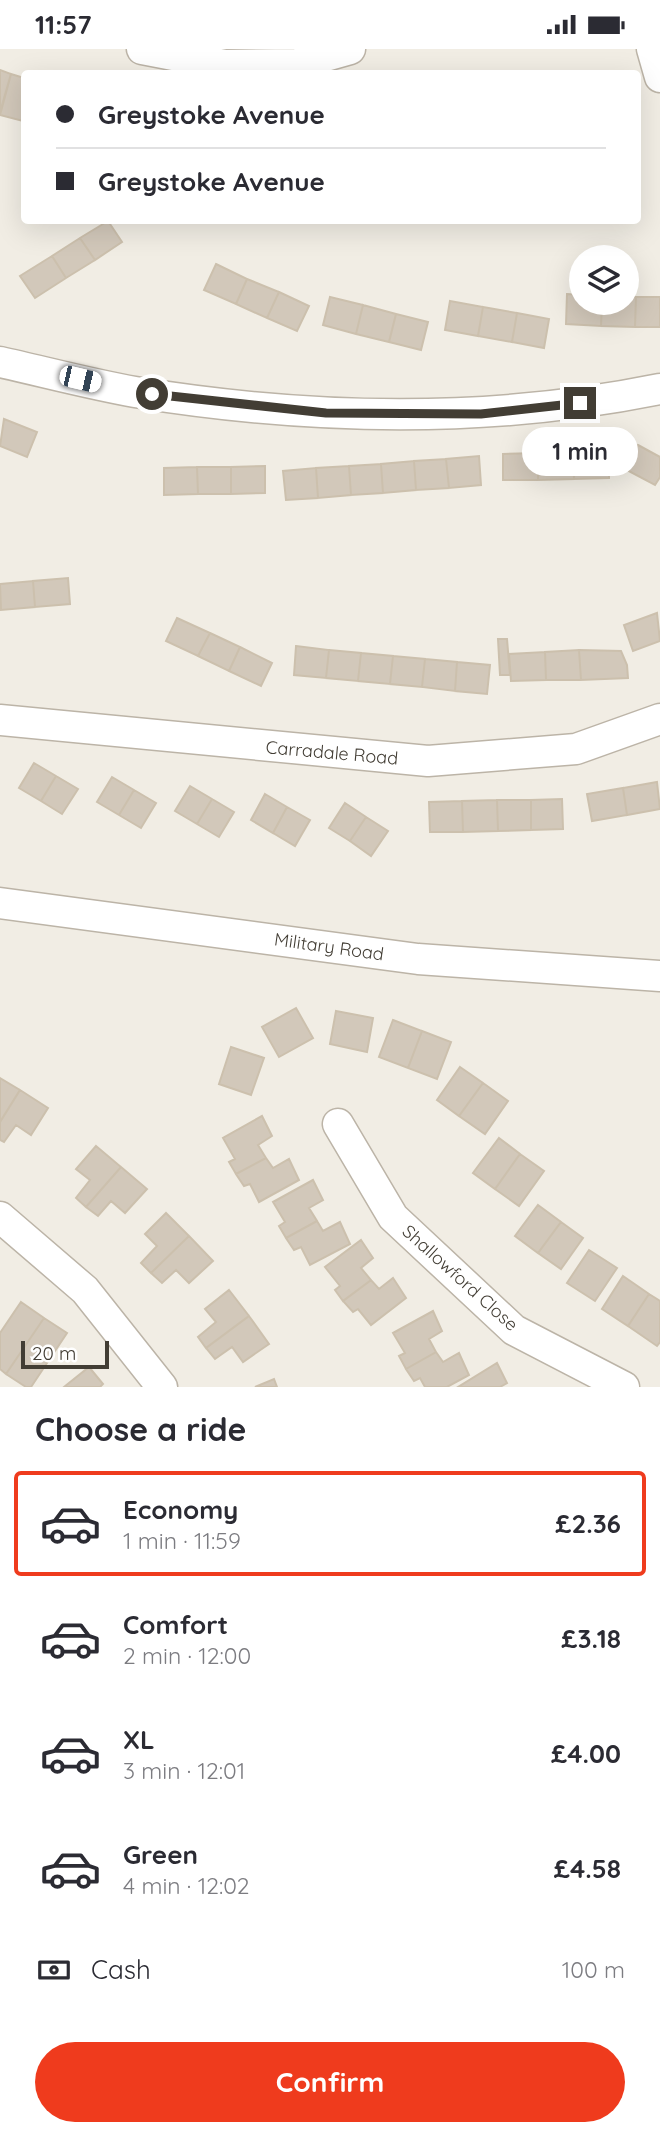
<!DOCTYPE html>
<meta charset="utf-8">
<style>
:root{--surface:#fff;--page:#f2f2f3;--text:#2b2b33;--muted:#7c7c81;--line:#e1e1e2;--accent:#ef3b1d}
body{margin:0;font-family:Quicksand,sans-serif;background:var(--page);color:var(--text);height:100vh;display:flex;flex-direction:column;font-size:26px;white-space:nowrap}
*{box-sizing:border-box;margin:0}
p{font-size:23px;color:var(--muted)}
.icon{flex:none;width:38px;height:38px;fill:none;stroke:currentColor;stroke-width:2;stroke-linecap:round;stroke-linejoin:round}
.map{position:relative;height:1338px;overflow:hidden}
.sheet{display:flex;flex-direction:column;background:var(--surface);flex:1}
.sheet>*{flex:none}
.banner{position:absolute;left:21px;top:21px;width:620px;height:154px;border-radius:7px;box-shadow:0 7px 28px #0002;display:grid;align-content:center;height:154px;padding:0 35px;background:var(--surface)}
.buttons{position:absolute;left:569px;top:196px;display:grid;gap:14px}
.buttons a{display:grid;place-items:center;width:70px;height:70px;border-radius:50%;background:var(--surface);box-shadow:0 7px 28px #0002;font-size:35px}
.scale{position:absolute;left:21px;bottom:18px;width:88px;box-sizing:border-box;padding-left:7px;border:4px solid #423d34;border-top:0;font-size:19px;line-height:24px;white-space:nowrap;color:#423d34;-webkit-text-stroke:5px #fff;paint-order:stroke}
.end{position:absolute;width:32px;height:32px;margin:-16px;border:9px solid #423d34;background:#fff;box-shadow:0 0 0 4px #fff}
.from{border-radius:50%}
.bubble{position:absolute;height:49px;border-radius:24px;background:var(--surface);box-shadow:0 7px 28px #0002;font-size:23px;font-weight:700;line-height:49px;text-align:center}
.car{position:absolute;width:21px;height:42px;margin:-21px -10px;border-radius:9px;box-shadow:0 0 5px 2px #0007;background:linear-gradient(#fff 24%,#345 0 40%,#fff 0 76%,#345 0 86%,#fff 0)}
.banner b{display:flex;align-items:center;gap:24px;height:66px;font-size:26px}
.banner b+b{border-top:2px solid var(--line)}
.banner i{width:18px;height:18px;background:var(--text)}
ul{padding:0;list-style:none}
li{display:flex;align-items:center;gap:21px;height:105px;margin:0 14px 10px;padding:0 21px;border:4px solid transparent;border-radius:7px}
li div{flex:1}
li b{display:block;font-size:26px}
li em{font-style:normal;font-weight:700}
li.selected{border-color:var(--accent)}
li>.icon{width:63px;height:63px;stroke-width:1.5}
h2{padding:0 35px;font-size:32px;line-height:84px}
.pay{display:flex;align-items:center;gap:18px;height:77px;padding:0 35px;font-size:26px}
.pay p{margin-inline-start:auto}
.action{display:flex;gap:14px;margin-top:auto;padding:14px 35px}
.action a{flex:1;height:80px;border-radius:42px;background:var(--accent);color:#fff;font-size:28px;font-weight:700;line-height:80px;text-align:center}
.status{display:flex;justify-content:space-between;align-items:center;height:49px;padding:0 35px;background:var(--surface);direction:ltr}
.status svg{height:19px;fill:currentColor}
.map>svg:first-child{display:block}
.building{fill:#d2c8ba;stroke:#ccc0ad;stroke-width:2}
.lines{fill:none;stroke-linecap:round;stroke-linejoin:round}
.minor-casing{stroke:#bcb4a7;stroke-width:33}
.minor{stroke:#fff;stroke-width:30}
.route{stroke:#423d34;stroke-width:9}
.labels{text-anchor:middle;stroke-width:6;stroke-linejoin:round;paint-order:stroke}
.street-label{font-size:18px;fill:#423d34;stroke:#fff}
</style>
<div class="status"><b>11:57</b><svg viewBox="0 0 49 12"><path d="M0 12V9h3v3zM5 12V6h3v6zM10 12V3h3v9zM15 12V0h3v12zM26 1h20v11H26zM47 4h2v5h-2z"/></svg></div>
<div class="map">
<svg width="660" height="1338" viewBox="0 0 660 1338">
<rect width="100%" height="100%" fill="#f1ede4"/>
<path class="building" d="M0,21l11,4 -11,38z
M11,25l13,4 -1,43 -23,-6z
M108,172l14,21 -27,18 -15,-22z
M80,189l15,22 -29,18 -14,-22z
M52,207l14,22 -31,20 -15,-22z
M216,215l31,15 -11,25 -32,-14z
M247,230l32,13 -12,26 -31,-14z
M279,243l30,14 -12,25 -30,-13z
M567,245l14,1v8h21l-1,23 -35,-2z
M330,248l33,8 -7,29 -33,-9z
M626,248h10l-1,30 -34,-1 1,-23h24z
M636,248h24v30h-25z
M450,252l33,6 -5,29 -33,-6z
M363,256l33,9 -7,28 -33,-8z
M483,258l34,6 -5,29 -34,-6z
M517,264l32,6 -5,29 -32,-6z
M396,265l32,8 -7,28 -32,-8z
M4,370l33,13 -10,25 -27,-11z
M638,396l22,12v20l-5,8 -30,-16z
M609,403v26l-35,1 -1,-26z
M538,404v27h-35v-26z
M538,404h35l1,26 -36,1z
M479,407l2,29 -32,3 -3,-29z
M446,410l3,29 -33,2 -2,-29z
M414,412l2,29 -33,3 -2,-29z
M381,415l2,29 -32,2 -2,-29z
M265,417v27l-34,1v-27z
M349,417l2,29 -33,3 -2,-30z
M197,418l1,27 -34,1v-27z
M197,418h34v27h-33z
M316,419l2,30 -32,2 -3,-29z
M68,529l2,26 -35,3 -2,-26z
M33,532l2,26 -34,3 -1,-26z
M657,564l3,28 -27,10 -9,-26z
M177,569l33,15 -12,23 -32,-15z
M210,584l30,14 -11,24 -31,-15z
M498,590h9l3,36h-10z
M296,597l33,4 -3,28 -32,-3z
M240,598l32,16 -11,23 -32,-15z
M329,601l32,3 -3,28 -32,-3z
M579,601l42,1 6,14 1,13 -47,2z
M579,601l2,30h-35l-1,-28z
M545,603l1,28 -35,1 -2,-27z
M361,604l32,3 -3,28 -32,-3z
M393,607l32,3 -3,28 -32,-3z
M425,610l32,3 -2,29 -33,-4z
M457,613l33,3 -3,29 -32,-3z
M34,714l22,13 -15,25 -22,-13z
M56,727l22,13 -16,25 -21,-13z
M112,728l22,13 -15,25 -22,-13z
M657,733l3,27 -33,6 -4,-27z
M190,737l22,13 -15,25 -22,-13z
M623,739l4,27 -35,6 -5,-27z
M134,741l22,13 -15,25 -22,-13z
M265,745l22,13 -14,26 -22,-13z
M212,750l22,13 -15,25 -22,-13z
M562,750l1,30 -32,1v-30z
M497,751h34v30l-33,1z
M497,751l1,31 -35,1 -1,-31z
M462,752l1,31h-33l-1,-30z
M345,754l21,14 -16,24 -21,-13z
M287,758l23,13 -15,26 -22,-13z
M366,768l22,14 -17,25 -21,-15z
M296,959l17,30 -34,19 -17,-30z
M336,962l37,7 -6,34 -37,-8z
M393,971l29,11 -14,37 -29,-11z
M422,982l29,11 -14,37 -29,-11z
M231,998l33,11 -13,37 -32,-11z
M460,1018l23,16 -24,33 -22,-16z
M0,1029l20,12 -20,32z
M483,1034l25,18 -23,33 -26,-18z
M20,1041l28,18 -17,27 -15,-10 -12,17 -4,-2v-18z
M262,1067l10,20 -14,9 8,13 -30,16 -7,-12 6,-3 -12,-21z
M499,1089l21,16 -25,35 -22,-16z
M96,1097l25,21 -35,40 -10,-9 14,-18 -14,-11z
M520,1105l24,17 -25,35 -24,-17z
M266,1109l7,10 16,-9 10,21 -40,22 -9,-18 -6,2 -8,-12z
M121,1118l26,22 -22,24 -14,-12 -13,15 -12,-9z
M313,1131l10,20 -14,8 8,13 -31,17 -7,-12 6,-4 -12,-20z
M538,1156l23,17 -23,31 -23,-17z
M166,1164l23,23 -38,37 -10,-10 16,-17 -12,-12z
M317,1172l6,10 17,-9 10,22 -40,21 -9,-18 -7,3 -8,-12z
M561,1173l22,16 -22,31 -23,-16z
M189,1187l24,25 -24,22 -13,-13 -14,13 -11,-10z
M361,1191l12,18 -12,10 10,12 -28,21 -8,-11 5,-4 -15,-19z
M589,1201l28,18 -22,33 -28,-18z
M623,1227l26,18 -21,32 -26,-17z
M393,1229l13,20 -35,27 -13,-16 -5,3 -10,-11 28,-21 8,9z
M229,1241l20,26 -43,32 -8,-11 18,-15 -11,-13z
M649,1245l11,7v41l-3,4 -29,-20z
M21,1253l23,16 -38,56 -6,-5v-36z
M433,1262l9,20 -13,8 7,13 -30,17 -7,-13 6,-3 -12,-20z
M249,1267l20,28 -26,18 -11,-15 -17,12 -9,-11z
M44,1269l23,15 -36,54h-5l-20,-13z
M436,1303l7,10 16,-9 10,22 -22,12h-22l-5,-9 -6,3 -8,-12z
M497,1314l10,20 -7,4h-42z
M89,1318l14,17 -3,3h-36z
M274,1330l3,8h-22z"/>
<g class="lines">
<defs>
<path id="minor" d="M142,0l83,16 72,-1 53,-15
M652,0l8,28
M0,313c45,10 90,22 135,30 173,28 353,32 525,-3
M0,671l428,41 148,-12 84,-30
M0,854l418,56 242,17
M338,1075l55,93 121,113 110,57
M0,1168l85,73 77,97"/>
</defs>
<use href="#minor" class="minor-casing"/>
<use href="#minor" class="minor"/>
</g>
<g class="lines">
<path class="route" d="M152,345l174,19 155,1 99,-11"/>
</g>
<g class="labels">
<g class="street-label">
<text transform="translate(332 704) rotate(5)" y="6">Carradale Road</text>
<text transform="translate(329 898) rotate(8)" y="6">Military Road</text>
<text transform="translate(460 1229) rotate(42)" y="6">Shallowford Close</text>
</g>
</g>
</svg>
<div class="buttons">
<a><svg class="icon" aria-label="layers" viewBox="0 0 24 24"><path d="M12 4l9 5-9 5-9-5zM3 14l9 5 9-5"/></svg></a>
</div>
<div class="scale">20 m</div>
<i class="end from" style="left:152px;top:345px"></i>
<i class="end" style="left:580px;top:354px"></i>
<div class="bubble" style="left:522px;top:378px;width:116px">1 min</div>
<i class="car" style="left:80px;top:330px;rotate:103deg"></i>
<div class="banner">
<b><i class="from"></i>Greystoke Avenue</b>
<b><i></i>Greystoke Avenue</b>
</div>
</div>
<section class="sheet">
<h2>Choose a ride</h2>
<ul>
<li class="selected"><svg class="icon" aria-label="car" viewBox="0 0 24 24"><path d="M5 17H2v-5l4-1 3-4h7l3 4 3 1v5h-3M9 17h6M6 11h13"/><circle cx="7" cy="17" r="2"/><circle cx="17" cy="17" r="2"/></svg><div><b>Economy</b><p>1 min · 11:59</p></div><em>£2.36</em></li>
<li><svg class="icon" aria-label="car" viewBox="0 0 24 24"><path d="M5 17H2v-5l4-1 3-4h7l3 4 3 1v5h-3M9 17h6M6 11h13"/><circle cx="7" cy="17" r="2"/><circle cx="17" cy="17" r="2"/></svg><div><b>Comfort</b><p>2 min · 12:00</p></div><em>£3.18</em></li>
<li><svg class="icon" aria-label="car" viewBox="0 0 24 24"><path d="M5 17H2v-5l4-1 3-4h7l3 4 3 1v5h-3M9 17h6M6 11h13"/><circle cx="7" cy="17" r="2"/><circle cx="17" cy="17" r="2"/></svg><div><b>XL</b><p>3 min · 12:01</p></div><em>£4.00</em></li>
<li><svg class="icon" aria-label="car" viewBox="0 0 24 24"><path d="M5 17H2v-5l4-1 3-4h7l3 4 3 1v5h-3M9 17h6M6 11h13"/><circle cx="7" cy="17" r="2"/><circle cx="17" cy="17" r="2"/></svg><div><b>Green</b><p>4 min · 12:02</p></div><em>£4.58</em></li>
</ul>
<div class="pay"><svg class="icon" aria-label="cash" viewBox="0 0 24 24"><path d="M3 7h18v10H3z"/><circle cx="12" cy="12" r="2"/></svg>Cash<p>100 m</p></div>
<div class="action"><a>Confirm</a></div>
</section>
